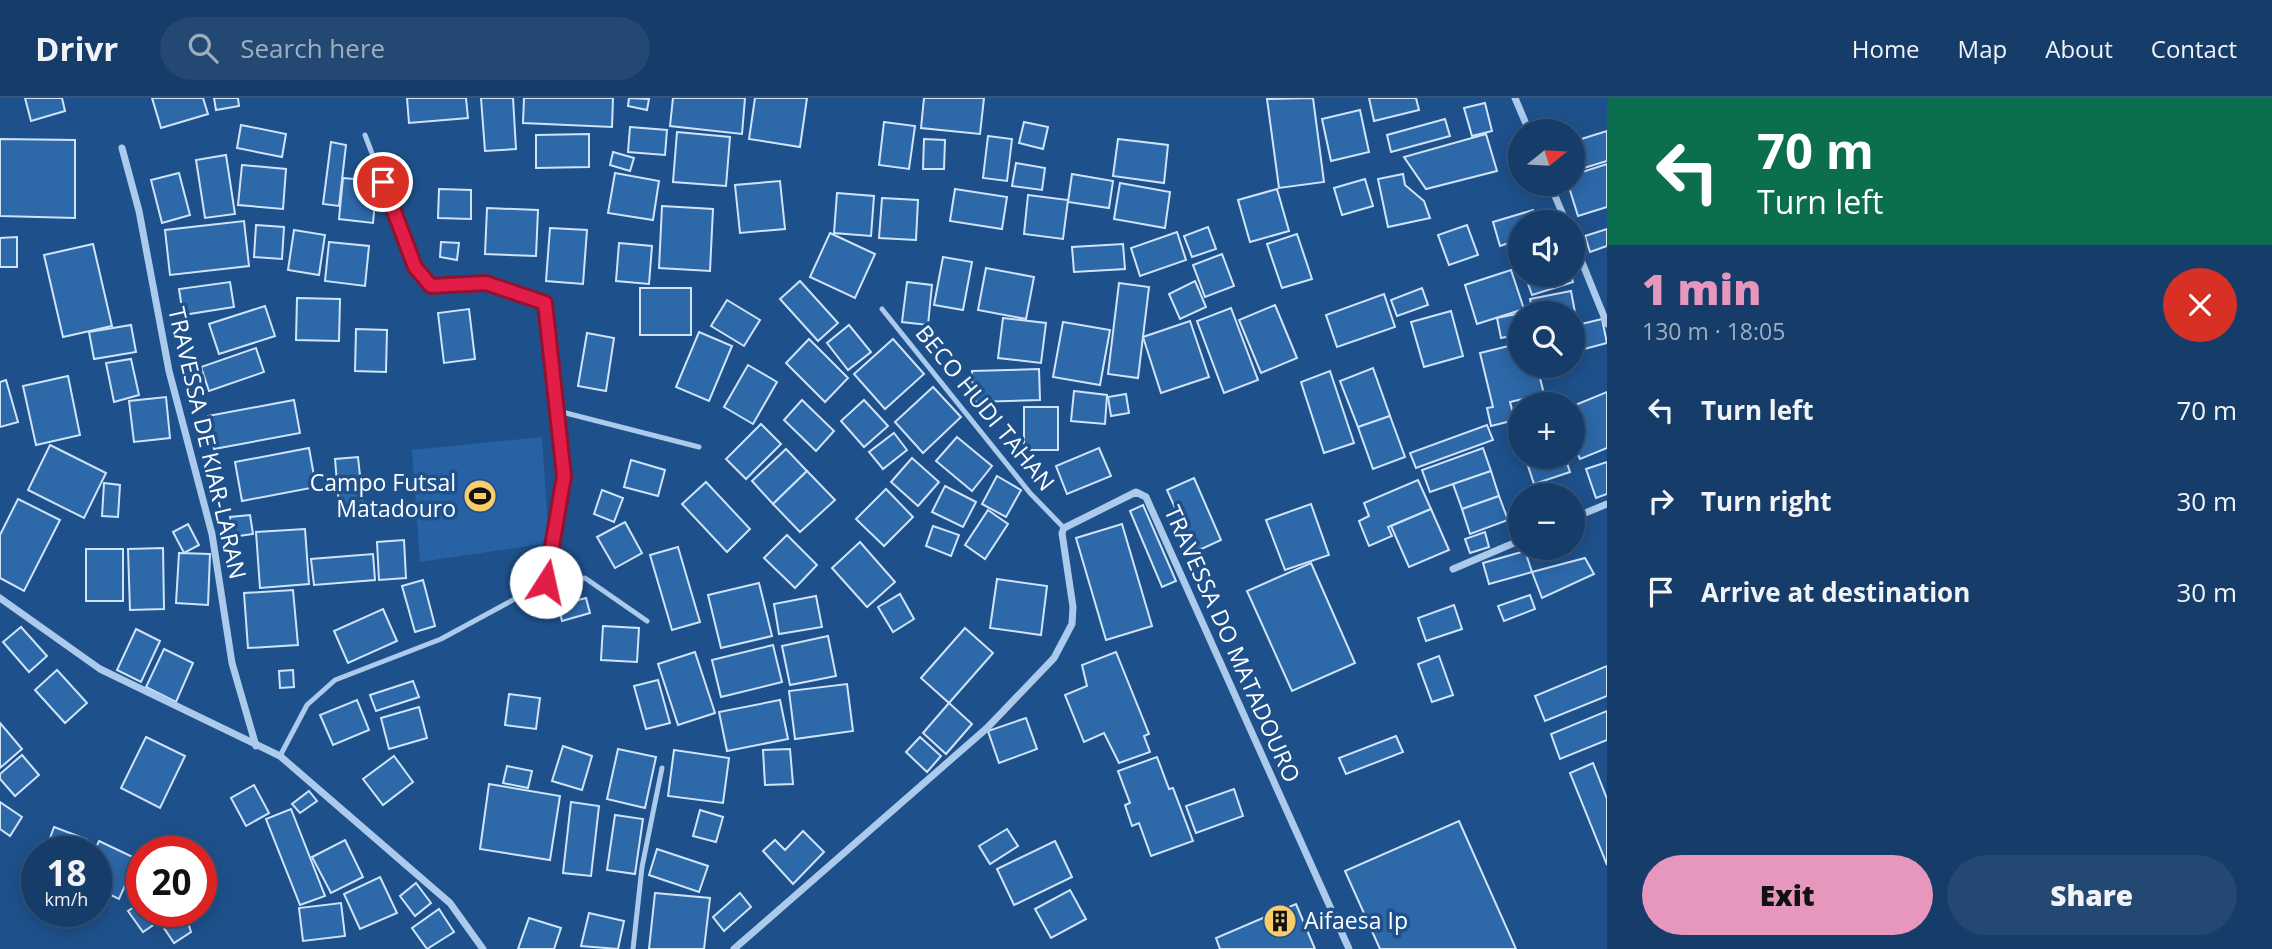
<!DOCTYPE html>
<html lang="en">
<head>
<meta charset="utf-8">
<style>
  body { margin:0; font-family:"Open Sans",sans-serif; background:#234871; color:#f1f3f6; height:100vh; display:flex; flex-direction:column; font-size:26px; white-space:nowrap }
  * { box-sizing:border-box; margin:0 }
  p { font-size:23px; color:#9eaec0 }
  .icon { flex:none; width:38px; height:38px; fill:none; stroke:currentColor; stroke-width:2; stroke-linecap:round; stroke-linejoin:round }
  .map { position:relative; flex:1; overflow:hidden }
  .details { display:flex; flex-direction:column; background:#163d69; width:665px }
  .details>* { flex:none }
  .guide { background:#0b6e4f; color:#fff; overflow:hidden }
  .needle { width:46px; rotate:72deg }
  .controls { position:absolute; left:1508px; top:21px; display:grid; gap:14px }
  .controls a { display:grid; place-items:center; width:77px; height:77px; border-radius:50%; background:#163d69; box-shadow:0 4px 18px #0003,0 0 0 2px #35567d; font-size:35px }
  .speed { position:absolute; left:21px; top:738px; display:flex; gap:14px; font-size:35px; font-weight:700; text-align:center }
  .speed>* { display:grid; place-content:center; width:91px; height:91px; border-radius:50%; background:#163d69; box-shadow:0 4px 18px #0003,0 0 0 2px #35567d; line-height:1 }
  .speed small { font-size:18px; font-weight:400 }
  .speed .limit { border:10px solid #d22; background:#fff; color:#111 }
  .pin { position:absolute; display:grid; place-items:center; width:60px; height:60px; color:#fff; margin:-30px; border:4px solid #fff; border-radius:50%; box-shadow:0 2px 7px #0007 }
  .me { position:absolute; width:77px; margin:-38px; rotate:10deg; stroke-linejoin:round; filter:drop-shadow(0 0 5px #0008) }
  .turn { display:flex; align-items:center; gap:24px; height:147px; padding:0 35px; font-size:32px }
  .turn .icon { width:91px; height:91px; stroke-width:2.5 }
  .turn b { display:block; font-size:49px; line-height:60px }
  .round { display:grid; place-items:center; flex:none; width:74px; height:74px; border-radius:37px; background:#234871 }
  .headline { display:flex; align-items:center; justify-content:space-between; height:119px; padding:0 35px }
  h1 { font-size:42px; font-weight:800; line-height:52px; color:#e797bd }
  .primary-button { display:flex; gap:14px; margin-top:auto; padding:14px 35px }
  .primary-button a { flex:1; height:80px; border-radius:42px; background:#e797bd; color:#111; font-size:28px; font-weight:800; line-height:80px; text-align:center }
  .primary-button a+a { background:#234871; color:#f1f3f6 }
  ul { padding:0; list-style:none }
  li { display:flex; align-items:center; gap:21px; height:91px; padding:0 35px }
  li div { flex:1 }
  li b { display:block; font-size:26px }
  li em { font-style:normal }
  header { display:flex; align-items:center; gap:42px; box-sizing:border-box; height:98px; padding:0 35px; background:#163d69; border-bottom:2px solid #35567d }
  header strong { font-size:33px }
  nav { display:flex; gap:38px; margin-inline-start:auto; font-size:24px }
  .search { width:490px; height:63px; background:#234871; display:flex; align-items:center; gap:18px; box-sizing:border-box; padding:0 24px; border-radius:38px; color:#9eaec0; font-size:26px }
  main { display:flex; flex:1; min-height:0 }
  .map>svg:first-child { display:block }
</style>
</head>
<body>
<header>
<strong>Drivr</strong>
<div class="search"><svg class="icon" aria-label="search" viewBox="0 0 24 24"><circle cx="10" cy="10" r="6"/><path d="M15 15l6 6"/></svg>Search here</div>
<nav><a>Home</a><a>Map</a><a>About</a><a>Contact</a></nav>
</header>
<main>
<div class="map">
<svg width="1607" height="851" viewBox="0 0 1607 851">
  <rect width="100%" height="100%" fill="#1e518c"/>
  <polygon fill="#2763a4" points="542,339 549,445 420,464 412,352"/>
  <g fill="#2d68a9" stroke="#d0e4f9" stroke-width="2">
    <polygon points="25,0 62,0 65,13 31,23"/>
    <polygon points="152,0 203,0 208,16 161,30"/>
    <polygon points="214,0 238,0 239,8 216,12"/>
    <polygon points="407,0 466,0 468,20 409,25"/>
    <polygon points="481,0 513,0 516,51 485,53"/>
    <polygon points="524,0 613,0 612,29 523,25"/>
    <polygon points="629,0 649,1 647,12 628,8"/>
    <polygon points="673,0 745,0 742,36 670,28"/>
    <polygon points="755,0 807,0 800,49 749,41"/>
    <polygon points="924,0 984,0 980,36 921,30"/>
    <polygon points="1313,0 1324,84 1279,90 1267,1"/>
    <polygon points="1369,0 1416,0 1419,12 1374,23"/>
    <polygon points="1485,5 1492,33 1472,38 1464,10"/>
    <polygon points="1360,12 1369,54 1331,63 1322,21"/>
    <polygon points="1445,21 1450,38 1391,54 1387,37"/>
    <polygon points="884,24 915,28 909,71 879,67"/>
    <polygon points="1024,24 1048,29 1043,51 1019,45"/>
    <polygon points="241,27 286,36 282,59 237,50"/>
    <polygon points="630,29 667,32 665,57 628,54"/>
    <polygon points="1607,33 1607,63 1584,70 1575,43"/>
    <polygon points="677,34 730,39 726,88 673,84"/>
    <polygon points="589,36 589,69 536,70 536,37"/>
    <polygon points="1486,36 1497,73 1426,91 1404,59"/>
    <polygon points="988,38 1012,41 1007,83 983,80"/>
    <polygon points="0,41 75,42 75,120 0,118"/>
    <polygon points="924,41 945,42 944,71 923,71"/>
    <polygon points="1118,41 1168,47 1164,85 1113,78"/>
    <polygon points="331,44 346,47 339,108 323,106"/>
    <polygon points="613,54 634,60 630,73 610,67"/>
    <polygon points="226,57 235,116 205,120 196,62"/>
    <polygon points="1016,65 1045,70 1042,92 1012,88"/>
    <polygon points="1607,66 1607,109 1578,118 1568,86 1573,86 1573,77"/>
    <polygon points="242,67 286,71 283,111 238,107"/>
    <polygon points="179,75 190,117 162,125 151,82"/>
    <polygon points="615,75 659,83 653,122 608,115"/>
    <polygon points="1072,76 1113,83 1109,110 1068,104"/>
    <polygon points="1403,76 1405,87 1424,103 1430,120 1388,129 1378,81"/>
    <polygon points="343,80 377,83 373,125 339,121"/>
    <polygon points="1365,81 1373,108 1342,117 1334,90"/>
    <polygon points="780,83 785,131 740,135 735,87"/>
    <polygon points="1120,85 1170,94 1165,130 1114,121"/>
    <polygon points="439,91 471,92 471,121 438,120"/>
    <polygon points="955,91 1007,99 1002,131 950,123"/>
    <polygon points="1277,91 1289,133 1250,144 1238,102"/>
    <polygon points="837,95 874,98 871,138 834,135"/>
    <polygon points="1028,97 1068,102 1063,141 1024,136"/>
    <polygon points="882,100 918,102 916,142 879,140"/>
    <polygon points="662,108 713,111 710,173 659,170"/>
    <polygon points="487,110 538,112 536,158 485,156"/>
    <polygon points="1533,112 1537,124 1521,124 1521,141 1500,148 1493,124"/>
    <polygon points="244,123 249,168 170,177 165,132"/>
    <polygon points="256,127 284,129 282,161 254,159"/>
    <polygon points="1467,127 1478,157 1449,167 1438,137"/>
    <polygon points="1208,129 1216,151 1192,159 1184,138"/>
    <polygon points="550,130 587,132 583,186 546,183"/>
    <polygon points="1607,131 1607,148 1590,154 1585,138"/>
    <polygon points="294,132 325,137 319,177 288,172"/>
    <polygon points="1177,134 1186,162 1140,178 1131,150"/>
    <polygon points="830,135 875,156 855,200 810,179"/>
    <polygon points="1297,136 1312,181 1282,190 1267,146"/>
    <polygon points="17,139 17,169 0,169 0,140"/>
    <polygon points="329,144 369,148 365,188 325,183"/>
    <polygon points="441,144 459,145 457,162 440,159"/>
    <polygon points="619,145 652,148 649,186 616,183"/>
    <polygon points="93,146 112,228 63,239 44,157"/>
    <polygon points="1123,146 1125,171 1074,174 1072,149"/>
    <polygon points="1222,156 1234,188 1205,199 1193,167"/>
    <polygon points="943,159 972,164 963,212 934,207"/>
    <polygon points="986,170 1034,179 1026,221 978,212"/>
    <polygon points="1511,172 1524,211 1477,226 1465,187"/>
    <polygon points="1525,177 1571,177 1573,184 1532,197"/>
    <polygon points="800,183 838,225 818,243 780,201"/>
    <polygon points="1195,183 1206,209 1180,221 1169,196"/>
    <polygon points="230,184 234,209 183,217 179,191"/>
    <polygon points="907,184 932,187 928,227 902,224"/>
    <polygon points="1119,185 1149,189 1138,280 1108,276"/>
    <rect x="640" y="190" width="51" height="47"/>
    <polygon points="1422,190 1428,207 1397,218 1391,202"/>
    <polygon points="1571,193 1577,225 1573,226 1573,215 1533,215 1530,201"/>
    <polygon points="1384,196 1395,229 1337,249 1326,217"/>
    <polygon points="297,200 340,201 339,243 296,242"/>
    <polygon points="727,202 760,222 744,248 711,228"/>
    <polygon points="1275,207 1297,260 1261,275 1239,222"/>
    <polygon points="265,208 275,238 219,256 209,226"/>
    <polygon points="1231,210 1258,282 1224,295 1197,223"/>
    <polygon points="469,211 475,261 444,265 438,215"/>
    <polygon points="1451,213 1463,258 1424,269 1411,224"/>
    <polygon points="1521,215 1521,236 1501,240 1497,220"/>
    <polygon points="1003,220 1046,225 1041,265 998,260"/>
    <polygon points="1602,221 1607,245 1573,254 1573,228"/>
    <polygon points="1190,223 1209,279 1161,295 1143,239"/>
    <polygon points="1063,224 1110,232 1100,287 1053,279"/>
    <polygon points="131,227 136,254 94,261 89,234"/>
    <polygon points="849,227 871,254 848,272 827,245"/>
    <polygon points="356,231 387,232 386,274 355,273"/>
    <polygon points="699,234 732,248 709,303 676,289"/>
    <polygon points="587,235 614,240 606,293 578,288"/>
    <polygon points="809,241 848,280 825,304 786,265"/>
    <polygon points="893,241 924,276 885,311 854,276"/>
    <polygon points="1521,245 1521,268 1537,268 1544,296 1510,304 1515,322 1491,328 1487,310 1493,309 1480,255"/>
    <polygon points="256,250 264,274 209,293 201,269"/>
    <polygon points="131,261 139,297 114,304 106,265"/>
    <polygon points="748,267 777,284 753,326 724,309"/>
    <polygon points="1373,270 1390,318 1358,329 1340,283"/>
    <polygon points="1039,271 1040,302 973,304 972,273"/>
    <polygon points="1330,273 1354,345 1324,355 1301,284"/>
    <polygon points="68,278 80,337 36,347 23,288"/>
    <polygon points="6,282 18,324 0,329 0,284"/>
    <polygon points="933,289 961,319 923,355 895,324"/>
    <polygon points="1074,293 1107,297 1105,326 1071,323"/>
    <polygon points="1607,294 1607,350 1580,361 1573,346 1573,308"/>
    <polygon points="1126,296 1129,315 1111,318 1108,299"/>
    <polygon points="166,299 170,340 134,344 129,303"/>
    <polygon points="294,302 300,335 214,351 208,318"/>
    <polygon points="802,302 834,333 816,353 784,322"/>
    <polygon points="864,302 888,328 864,349 841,323"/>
    <rect x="1024" y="309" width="34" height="43"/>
    <polygon points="1390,318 1405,359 1373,371 1358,329"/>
    <polygon points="761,326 781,346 746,381 726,361"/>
    <polygon points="1487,327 1493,342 1416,370 1410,355"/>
    <polygon points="894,335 907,352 883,371 869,354"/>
    <polygon points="957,339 992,368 972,393 936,363"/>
    <polygon points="50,347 106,375 84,420 28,392"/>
    <polygon points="309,350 316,389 242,403 235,364"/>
    <polygon points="1099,350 1111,378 1067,396 1056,368"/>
    <polygon points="1483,350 1491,373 1430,394 1422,372"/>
    <polygon points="786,351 807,373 773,406 752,383"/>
    <polygon points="358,359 363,406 339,408 335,361"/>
    <polygon points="1525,359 1565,359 1570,374 1534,386"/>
    <polygon points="912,360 939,384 918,408 891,384"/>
    <polygon points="631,362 665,372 658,398 624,389"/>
    <polygon points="1607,364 1607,396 1596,400 1586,371"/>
    <polygon points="807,373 835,402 800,434 773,406"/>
    <polygon points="1491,373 1499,398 1462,411 1453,386"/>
    <polygon points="997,378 1021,392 1006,419 982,406"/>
    <polygon points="1194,380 1221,442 1195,454 1167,392"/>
    <polygon points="1418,382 1431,411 1388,429 1392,438 1369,448 1359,423 1369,418 1364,405"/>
    <polygon points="706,384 750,431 727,454 682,406"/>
    <polygon points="104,385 120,387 118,419 102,418"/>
    <polygon points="945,388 976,404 963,429 932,414"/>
    <polygon points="1562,388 1565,397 1542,397 1541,395"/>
    <polygon points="886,391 913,419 884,448 856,421"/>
    <polygon points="602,392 623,400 614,424 594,416"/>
    <polygon points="1499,398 1508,422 1470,436 1462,411"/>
    <polygon points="18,401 60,422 24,493 0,480 0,437"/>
    <polygon points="1311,406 1329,457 1285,472 1266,422"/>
    <polygon points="1143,407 1176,483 1162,489 1130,413"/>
    <polygon points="1431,411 1449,452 1409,469 1391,428"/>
    <polygon points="988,412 1008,426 985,461 965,447"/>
    <polygon points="250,417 253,436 232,439 230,419"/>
    <polygon points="625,424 642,455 615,470 597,439"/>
    <polygon points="188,426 199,447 184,455 173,434"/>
    <polygon points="1122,426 1152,528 1106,542 1076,440"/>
    <polygon points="933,428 959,437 951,458 926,448"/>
    <polygon points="305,431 309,486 260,490 256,434"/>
    <polygon points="1485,434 1489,449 1470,455 1465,441"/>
    <polygon points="787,437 817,467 795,490 764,460"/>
    <polygon points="404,442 406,480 379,482 377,444"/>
    <polygon points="860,444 895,484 867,509 832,470"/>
    <polygon points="678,449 700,524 672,532 650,457"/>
    <polygon points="163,450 164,511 130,512 128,451"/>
    <rect x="86" y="451" width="37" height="52"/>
    <polygon points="1525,453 1532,474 1489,486 1483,465"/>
    <polygon points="179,455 210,456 208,507 176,505"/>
    <polygon points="373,456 375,482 314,487 311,461"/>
    <polygon points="1585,460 1594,476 1542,500 1532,474"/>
    <polygon points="1311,465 1355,565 1292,593 1247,493"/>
    <polygon points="997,481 1047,488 1041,537 990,530"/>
    <polygon points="423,482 435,528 415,534 402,488"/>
    <polygon points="759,485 772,538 721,550 708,497"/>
    <polygon points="293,492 298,547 248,550 244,495"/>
    <polygon points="900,496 914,521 893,534 878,509"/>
    <polygon points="1530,497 1535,511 1504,523 1498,508"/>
    <polygon points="816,498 822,529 779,536 774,506"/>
    <polygon points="586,500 590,515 562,523 558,507"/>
    <polygon points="1454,507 1462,531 1426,543 1418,520"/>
    <polygon points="383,511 397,543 348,565 334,533"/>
    <polygon points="603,528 639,530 637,564 601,562"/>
    <polygon points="21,529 47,558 29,574 3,544"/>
    <polygon points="965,530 993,555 949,605 921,580"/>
    <polygon points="136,531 160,543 141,584 117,572"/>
    <polygon points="828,538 836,578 790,587 782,548"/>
    <polygon points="773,547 782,584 721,599 712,562"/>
    <polygon points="164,551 193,565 176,604 146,589"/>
    <polygon points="695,554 715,615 678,627 658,566"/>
    <polygon points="1116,554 1149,636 1144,638 1150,654 1119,665 1104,635 1084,644 1065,597 1087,588 1082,567"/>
    <polygon points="1439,558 1453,597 1432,604 1418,566"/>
    <polygon points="1607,568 1607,598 1545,623 1535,598"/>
    <polygon points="57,572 87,605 65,625 35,592"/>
    <polygon points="293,572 294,589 280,590 279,573"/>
    <polygon points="658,582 670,625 646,631 634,588"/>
    <polygon points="413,583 419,599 376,613 370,597"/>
    <polygon points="847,586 853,633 795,641 789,593"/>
    <polygon points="509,596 540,600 536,631 505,627"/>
    <polygon points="357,602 369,632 333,647 320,617"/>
    <polygon points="780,602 788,641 727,653 719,614"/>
    <polygon points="949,605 972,626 946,656 923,635"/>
    <polygon points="419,609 427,640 389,651 381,620"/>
    <polygon points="1607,613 1607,642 1560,661 1551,636"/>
    <polygon points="1026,620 1037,651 999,665 988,633"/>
    <polygon points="0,625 22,651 0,670"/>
    <polygon points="1396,638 1403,654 1346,676 1339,660"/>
    <polygon points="146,639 185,658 160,710 121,690"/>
    <polygon points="920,639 941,658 927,674 906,654"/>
    <polygon points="563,648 592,658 582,692 552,683"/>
    <polygon points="618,651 656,659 645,710 607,701"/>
    <polygon points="790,651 793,686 765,687 763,652"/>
    <polygon points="674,652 729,660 723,705 668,698"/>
    <polygon points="22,657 39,677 15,698 0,681 0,676"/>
    <polygon points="394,658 413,684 383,707 363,681"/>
    <polygon points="1157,659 1169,691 1173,690 1193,743 1151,758 1139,725 1132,728 1125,707 1130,705 1118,673"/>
    <polygon points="1593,665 1607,701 1607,767 1570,675"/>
    <polygon points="507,668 532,673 528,690 503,685"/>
    <polygon points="489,686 560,698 550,762 480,751"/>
    <polygon points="254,687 269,715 246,728 231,700"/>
    <polygon points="1234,691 1243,718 1196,735 1186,708"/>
    <polygon points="309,693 317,703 300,715 292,706"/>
    <polygon points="0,704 22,719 10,738 0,731"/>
    <polygon points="571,704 599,708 591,778 563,775"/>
    <polygon points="291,711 325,798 300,807 266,721"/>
    <polygon points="700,712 723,719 716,744 693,738"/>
    <polygon points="615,717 643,721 635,776 607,772"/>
    <polygon points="1459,723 1516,851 1380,851 1345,773"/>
    <polygon points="54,729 86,741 81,754 45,754"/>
    <polygon points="1007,731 1018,748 990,766 979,748"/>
    <polygon points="803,733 824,754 793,786 763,753 775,742 785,752"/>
    <polygon points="345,742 363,779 331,795 312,759"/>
    <polygon points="99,743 137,761 119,801 96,790 96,754 94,754"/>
    <polygon points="1055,743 1072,779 1014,807 997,771"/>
    <polygon points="657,751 708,768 699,794 649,777"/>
    <polygon points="380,779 397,815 360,831 344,796"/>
    <polygon points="416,785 431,805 415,818 400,798"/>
    <polygon points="1070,792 1086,821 1051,840 1035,811"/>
    <polygon points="655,795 710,800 704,851 649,851"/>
    <polygon points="740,795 751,809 724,833 713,819"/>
    <polygon points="142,804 142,814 172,814 143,834 128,813"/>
    <polygon points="341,805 345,838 303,843 299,810"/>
    <polygon points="1296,806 1315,851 1220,851 1216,840"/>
    <polygon points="439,811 454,834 427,851 412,830"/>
    <polygon points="179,814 185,814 191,834 174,845 160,824"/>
    <polygon points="589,815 624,823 618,851 581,848"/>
    <polygon points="529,820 561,830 554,851 518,851"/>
  </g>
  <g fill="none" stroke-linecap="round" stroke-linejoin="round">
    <g stroke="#abcaec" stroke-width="5">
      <polyline points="365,37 415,168 431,188 486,185 545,205 564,378 546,484"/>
      <polyline points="882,211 1030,395 1064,430"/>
      <polyline points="558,313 699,349"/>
      <polyline points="280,658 307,607 335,582 441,541 546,484 585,480 647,523"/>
      <polyline points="633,851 642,769 662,670"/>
    </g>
    <g stroke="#abcaec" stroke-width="7">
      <polyline points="1515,0 1529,33"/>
      <polyline points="122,50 139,113 169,273 212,436 232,565 256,648"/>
      <polyline points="1550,86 1566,124"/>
      <polyline points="1573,142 1607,226"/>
      <polyline points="1573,420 1607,406"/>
      <polyline points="1453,471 1521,442"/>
      <polyline points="0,500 100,571 280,658 450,805 483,851"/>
      <polyline points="734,851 987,630 1054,560 1072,526 1073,509 1062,435 1064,430 1136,394 1146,399 1349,851"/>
    </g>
  </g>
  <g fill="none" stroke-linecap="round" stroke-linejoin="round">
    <defs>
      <polyline id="route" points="383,84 415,169 431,188 486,185 545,205 564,378 546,484"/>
    </defs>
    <use href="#route" stroke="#92132f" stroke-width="18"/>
    <use href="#route" stroke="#e11d48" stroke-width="12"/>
  </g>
  <defs>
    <symbol id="stadium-disc" viewBox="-11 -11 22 22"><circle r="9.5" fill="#fbcd6a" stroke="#1e518c"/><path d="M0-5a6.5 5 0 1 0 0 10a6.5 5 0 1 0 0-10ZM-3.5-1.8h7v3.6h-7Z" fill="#111"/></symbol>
    <symbol id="building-disc" viewBox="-11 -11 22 22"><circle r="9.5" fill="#fbcd6a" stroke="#1e518c"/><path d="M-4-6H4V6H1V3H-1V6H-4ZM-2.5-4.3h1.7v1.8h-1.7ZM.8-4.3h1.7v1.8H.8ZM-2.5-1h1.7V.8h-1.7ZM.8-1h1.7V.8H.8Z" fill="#111"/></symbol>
  </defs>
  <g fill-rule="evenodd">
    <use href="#stadium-disc" x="461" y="379" width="38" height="38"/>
    <use href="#building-disc" x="1261" y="804" width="38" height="38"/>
  </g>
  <g text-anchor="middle" stroke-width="7" stroke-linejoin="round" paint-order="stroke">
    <g font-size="23" fill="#fff" stroke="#1e518c">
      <text transform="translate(985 310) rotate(51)" y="8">BECO HUDI TAHAN</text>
      <text transform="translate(207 345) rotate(77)" y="8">TRAVESSA DE KIAR-LARAN</text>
      <text transform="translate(1232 546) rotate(66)" y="8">TRAVESSA DO MATADOURO</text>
    </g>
    <g font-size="23" fill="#fff" stroke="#1e518c" text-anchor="end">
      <text x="456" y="393">Campo Futsal<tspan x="456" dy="26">Matadouro</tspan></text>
      <text x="1304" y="831" text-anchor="start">Aifaesa Ip</text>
    </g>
  </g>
</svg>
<div class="controls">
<a><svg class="needle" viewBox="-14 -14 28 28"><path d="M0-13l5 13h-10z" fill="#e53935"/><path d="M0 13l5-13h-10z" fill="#9eaec0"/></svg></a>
<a><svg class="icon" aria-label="sound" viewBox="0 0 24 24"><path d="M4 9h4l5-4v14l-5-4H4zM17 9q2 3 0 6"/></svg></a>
<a><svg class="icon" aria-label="search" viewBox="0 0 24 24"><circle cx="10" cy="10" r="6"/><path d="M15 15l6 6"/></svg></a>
<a>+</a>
<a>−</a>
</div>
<div class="speed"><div>18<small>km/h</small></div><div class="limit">20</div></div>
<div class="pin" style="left:383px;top:84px;background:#d93025"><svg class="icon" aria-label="arrive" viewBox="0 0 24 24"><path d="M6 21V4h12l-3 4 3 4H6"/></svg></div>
<svg class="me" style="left:546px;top:484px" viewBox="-20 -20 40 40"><circle r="19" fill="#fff"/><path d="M0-13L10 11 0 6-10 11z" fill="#e11d48"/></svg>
</div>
<section class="details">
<div class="guide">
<div class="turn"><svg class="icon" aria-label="left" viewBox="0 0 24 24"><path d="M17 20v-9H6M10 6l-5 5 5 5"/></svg><div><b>70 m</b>Turn left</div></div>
</div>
<div class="headline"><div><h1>1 min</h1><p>130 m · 18:05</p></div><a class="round" style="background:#d93025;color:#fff"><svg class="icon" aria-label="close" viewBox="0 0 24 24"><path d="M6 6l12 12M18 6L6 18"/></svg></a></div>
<ul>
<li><svg class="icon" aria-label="left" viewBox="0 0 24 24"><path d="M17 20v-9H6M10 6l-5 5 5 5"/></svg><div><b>Turn left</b></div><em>70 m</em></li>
<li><svg class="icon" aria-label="right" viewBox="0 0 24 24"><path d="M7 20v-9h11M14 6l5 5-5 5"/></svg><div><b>Turn right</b></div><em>30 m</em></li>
<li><svg class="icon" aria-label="arrive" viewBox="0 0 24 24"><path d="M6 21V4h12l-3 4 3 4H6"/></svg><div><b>Arrive at destination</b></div><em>30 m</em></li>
</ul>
<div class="primary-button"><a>Exit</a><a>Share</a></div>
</section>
</main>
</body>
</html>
